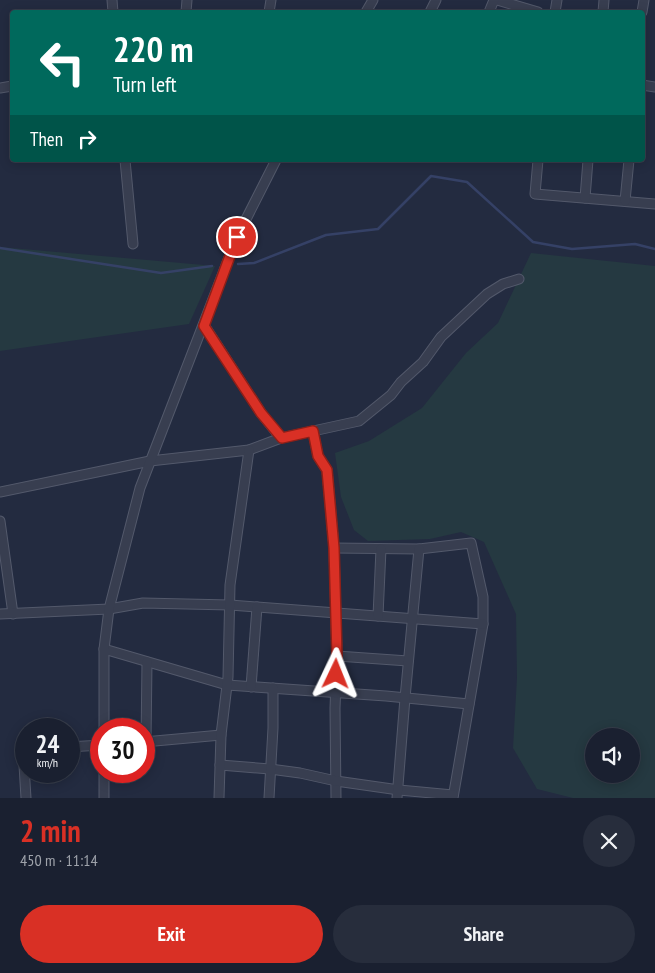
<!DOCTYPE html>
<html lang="en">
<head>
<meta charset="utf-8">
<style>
  body { margin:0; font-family:"PT Sans Narrow",sans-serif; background:#272d3c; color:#f1f3f6; height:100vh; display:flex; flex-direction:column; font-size:19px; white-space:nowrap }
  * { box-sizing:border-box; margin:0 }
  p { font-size:16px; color:#9fa3ab }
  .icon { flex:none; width:28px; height:28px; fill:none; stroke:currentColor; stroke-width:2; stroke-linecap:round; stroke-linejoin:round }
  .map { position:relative; height:798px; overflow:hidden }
  .drawer { display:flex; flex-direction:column; background:#1a2030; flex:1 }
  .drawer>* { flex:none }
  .guide { position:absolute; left:10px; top:10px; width:635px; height:152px; border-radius:5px; box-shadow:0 2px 12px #0003,0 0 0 1px #383e4c; background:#00695c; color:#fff; overflow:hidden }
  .fabs { position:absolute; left:585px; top:728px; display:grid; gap:10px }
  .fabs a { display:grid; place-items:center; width:55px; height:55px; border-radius:50%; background:#1a2030; box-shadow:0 2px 12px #0003,0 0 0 1px #383e4c; font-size:25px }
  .speed { position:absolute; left:15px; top:718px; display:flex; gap:10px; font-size:25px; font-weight:700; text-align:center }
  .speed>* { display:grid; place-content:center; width:65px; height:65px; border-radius:50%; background:#1a2030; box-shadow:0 2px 12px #0003,0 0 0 1px #383e4c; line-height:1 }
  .speed small { font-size:12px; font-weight:400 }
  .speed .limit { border:8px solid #d22; background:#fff; color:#111 }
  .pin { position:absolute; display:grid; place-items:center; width:42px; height:42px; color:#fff; margin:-21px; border:2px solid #fff; border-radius:50%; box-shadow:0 1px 5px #0007 }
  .me { position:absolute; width:55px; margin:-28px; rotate:2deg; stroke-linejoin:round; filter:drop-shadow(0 0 4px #0008) }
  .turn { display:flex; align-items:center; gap:18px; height:105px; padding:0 20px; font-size:22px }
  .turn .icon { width:65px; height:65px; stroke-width:2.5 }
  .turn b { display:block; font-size:35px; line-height:42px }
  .then { display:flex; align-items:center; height:48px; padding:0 20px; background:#0003; gap:10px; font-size:19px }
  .round { display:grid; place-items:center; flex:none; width:52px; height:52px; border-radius:26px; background:#272d3c }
  .headline { display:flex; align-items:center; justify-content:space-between; height:85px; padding:0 20px }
  h1 { font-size:30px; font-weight:700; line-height:38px; color:#d93025 }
  .action { display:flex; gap:10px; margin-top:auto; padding:10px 20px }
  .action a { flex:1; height:58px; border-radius:30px; background:#d93025; color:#fff; font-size:20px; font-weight:700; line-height:58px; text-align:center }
  .action a+a { background:#272d3c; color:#f1f3f6 }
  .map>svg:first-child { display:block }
</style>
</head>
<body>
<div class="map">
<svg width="655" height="798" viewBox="0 0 655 798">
  <rect width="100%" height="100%" fill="#232b40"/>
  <g fill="#253941" fill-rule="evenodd">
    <polygon points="0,247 215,266 189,324 0,351"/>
    <path d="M531,253l124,13v532h-82l-36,-9 -24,-41 4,-70 -1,-64 -32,-72 -23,-10 -31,7 -62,2 -14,-11 -13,-33 -6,-44 34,-12 53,-33 44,-55 32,-30zM594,736h37v38h-37z"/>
  </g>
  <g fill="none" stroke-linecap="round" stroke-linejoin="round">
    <g stroke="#354166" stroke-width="2.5">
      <polyline points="0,248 161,273 212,266"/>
      <polyline points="238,264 254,263 326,235 378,229 431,176 467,182 533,242 572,249 635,244 655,249"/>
    </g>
    <defs>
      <g id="street">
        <polyline points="112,0 113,12"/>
        <polyline points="497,0 538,12"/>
        <polyline points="186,12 187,0"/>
        <polyline points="269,12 271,0"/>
        <polyline points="366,12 373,0"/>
        <polyline points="430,12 436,0"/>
        <polyline points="489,12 494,0"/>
        <polyline points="555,12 557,0"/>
        <polyline points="603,12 604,0"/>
        <polyline points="642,12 644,0"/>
        <polyline points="642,85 655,87"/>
        <polyline points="0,88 12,86"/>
        <polyline points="125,160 133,244"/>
        <polyline points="538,160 535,194 655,204"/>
        <polyline points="585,198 588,160"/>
        <polyline points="625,201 629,160"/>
        <polyline points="204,325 261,413 281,438"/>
        <polyline points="313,431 318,456 327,470 334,548 337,656 335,708 336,798"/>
        <polyline points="0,492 150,461 249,450 281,438 359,421 391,395 401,382 423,362 441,337 487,294 503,284 519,279"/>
        <polyline points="0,521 13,614"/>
        <polyline points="334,548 419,549 471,543 483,597 483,624 453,798"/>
        <polyline points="0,614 109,609 143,603 230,605 483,624"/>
        <polyline points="378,616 381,549"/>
        <polyline points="104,649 227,685 386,696 469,704"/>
        <polyline points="337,656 408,661"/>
        <polyline points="251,687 257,607"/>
        <polyline points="104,729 104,649 109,609 140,488 237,237 276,160"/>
        <polyline points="144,742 221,735"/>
        <polyline points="146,742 147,662"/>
        <polyline points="69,747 101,745"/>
        <polyline points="26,749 23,749 26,798"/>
        <polyline points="220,765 270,769 300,773 336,781 399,790 453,795"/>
        <polyline points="104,771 104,798"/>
        <polyline points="219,798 221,735 228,677 230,585 249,450"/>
        <polyline points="269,798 273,728 273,688"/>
        <polyline points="397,798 405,698 419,549"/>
      </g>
    </defs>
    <use href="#street" stroke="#53596b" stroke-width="11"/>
    <use href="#street" stroke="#383e50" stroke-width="9"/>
  </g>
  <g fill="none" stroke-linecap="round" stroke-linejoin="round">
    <defs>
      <polyline id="route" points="237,237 204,326 261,413 282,438 313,431 318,456 327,470 334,548 337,656 336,674"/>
    </defs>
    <use href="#route" stroke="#8d1f18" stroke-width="12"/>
    <use href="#route" stroke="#d93025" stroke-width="9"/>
  </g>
</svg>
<div class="fabs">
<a><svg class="icon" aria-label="sound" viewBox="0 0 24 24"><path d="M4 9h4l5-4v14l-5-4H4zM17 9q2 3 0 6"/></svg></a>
</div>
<div class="speed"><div>24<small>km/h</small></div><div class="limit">30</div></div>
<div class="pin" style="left:237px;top:237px;background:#d93025"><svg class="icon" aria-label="arrive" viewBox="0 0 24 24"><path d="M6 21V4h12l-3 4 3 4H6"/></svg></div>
<svg class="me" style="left:336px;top:674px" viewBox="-20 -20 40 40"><path d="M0-17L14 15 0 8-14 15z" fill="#d93025" stroke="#fff" stroke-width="4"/></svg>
<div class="guide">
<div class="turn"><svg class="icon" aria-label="left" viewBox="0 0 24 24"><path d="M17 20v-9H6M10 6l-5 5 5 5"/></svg><div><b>220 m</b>Turn left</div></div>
<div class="then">Then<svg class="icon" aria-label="right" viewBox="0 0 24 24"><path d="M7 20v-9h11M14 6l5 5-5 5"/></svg></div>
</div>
</div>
<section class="drawer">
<div class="headline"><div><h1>2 min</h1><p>450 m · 11:14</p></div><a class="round"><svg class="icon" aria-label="close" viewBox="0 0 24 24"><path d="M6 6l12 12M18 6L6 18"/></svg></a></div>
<div class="action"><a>Exit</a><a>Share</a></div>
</section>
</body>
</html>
